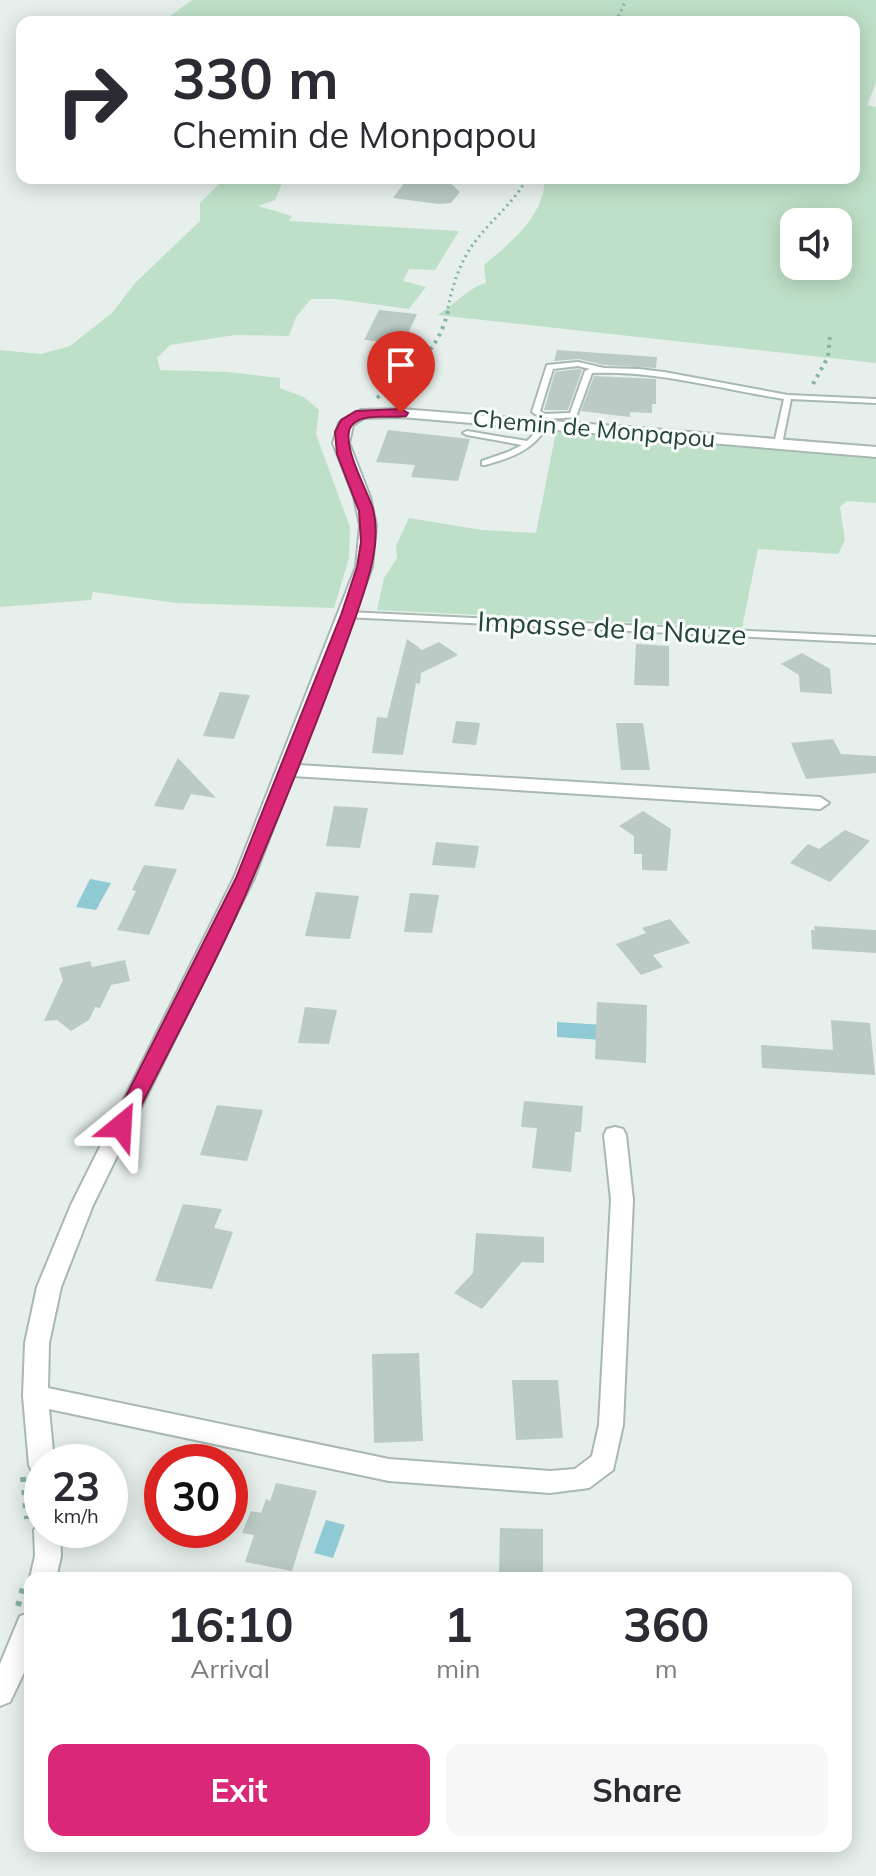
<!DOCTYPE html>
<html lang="en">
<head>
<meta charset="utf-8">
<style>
  body { margin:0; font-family:Mulish,sans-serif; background:#f7f7f7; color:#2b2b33; height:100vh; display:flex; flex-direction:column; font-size:30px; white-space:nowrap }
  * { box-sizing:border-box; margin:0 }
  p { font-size:26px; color:#7c7c81 }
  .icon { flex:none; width:44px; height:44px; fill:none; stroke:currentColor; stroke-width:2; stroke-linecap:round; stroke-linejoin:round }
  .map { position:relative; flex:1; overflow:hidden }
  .panel { position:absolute; left:24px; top:1572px; width:828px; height:280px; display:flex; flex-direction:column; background:#fff; border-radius:16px; box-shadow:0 4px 20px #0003 }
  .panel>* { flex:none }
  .top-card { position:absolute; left:16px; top:16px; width:844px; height:168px; border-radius:16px; box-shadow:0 4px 20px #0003; background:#fff; color:#2b2b33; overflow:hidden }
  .buttons { position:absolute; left:780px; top:208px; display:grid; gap:16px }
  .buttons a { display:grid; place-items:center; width:72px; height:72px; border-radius:16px; background:#fff; box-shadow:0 4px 20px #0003; font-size:40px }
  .speed { position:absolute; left:24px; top:1444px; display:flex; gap:16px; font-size:40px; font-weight:700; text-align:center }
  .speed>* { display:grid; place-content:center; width:104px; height:104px; border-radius:50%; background:#fff; box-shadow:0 4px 20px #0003; line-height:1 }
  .speed small { font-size:20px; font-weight:400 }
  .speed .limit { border:12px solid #d22; background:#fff; color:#111 }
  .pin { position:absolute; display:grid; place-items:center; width:68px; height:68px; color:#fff; margin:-82px -34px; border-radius:50% 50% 50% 0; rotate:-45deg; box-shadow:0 0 8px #0007 }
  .pin .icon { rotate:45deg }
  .me { position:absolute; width:88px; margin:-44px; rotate:27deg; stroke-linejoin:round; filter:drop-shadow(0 0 6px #0008) }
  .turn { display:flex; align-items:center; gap:28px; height:168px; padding:0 24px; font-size:36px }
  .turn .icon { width:104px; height:104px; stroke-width:2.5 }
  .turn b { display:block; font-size:56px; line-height:68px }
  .eta { display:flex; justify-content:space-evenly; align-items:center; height:136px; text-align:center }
  .eta b { font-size:48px; font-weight:700; line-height:56px }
  .cta { display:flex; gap:16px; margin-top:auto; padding:16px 24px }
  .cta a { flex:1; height:92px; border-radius:16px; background:#db2777; color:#fff; font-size:32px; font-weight:700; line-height:92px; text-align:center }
  .cta a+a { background:#f7f7f7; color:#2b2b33 }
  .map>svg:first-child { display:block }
</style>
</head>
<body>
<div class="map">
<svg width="876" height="1876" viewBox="0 0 876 1876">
  <rect width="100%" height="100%" fill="#e6efeb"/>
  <g fill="#bfe0c8" fill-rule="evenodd">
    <path d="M192,0h684v83l-9,22 9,2v256l-439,-48c18,-10 30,-27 49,-32l-2,-18c27,-23 60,-48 61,-87h309v-156h-692zM838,222v44h-44v-44z"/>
    <polygon points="225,178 302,178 293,183 282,183 275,200 258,206 292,216 289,221 459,231 435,270 409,269 403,281 426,287 409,309 336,299 311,299 296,317 289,336 235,335 170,345 157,358 160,370 228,372 280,378 280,388 304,397 319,410 316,434 350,527 349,558 334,608 177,603 93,592 91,600 0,607 0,350 41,354 70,346 112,313 135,283 200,221 200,203"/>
    <polygon points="556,432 876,456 876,503 847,501 840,507 845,540 838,554 758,549 742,628 377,610 384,578 397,558 396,546 409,518 482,530 536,533"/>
  </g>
  <g fill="#8ec9d4">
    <polygon points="90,879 111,883 96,910 76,907"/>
    <polygon points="557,1022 603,1025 602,1040 557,1037"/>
    <polygon points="326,1520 345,1525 333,1558 314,1553"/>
  </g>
  <g fill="#bbcac4">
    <polygon points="408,178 445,178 460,192 451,203 439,204 393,198"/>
    <polygon points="379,310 417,314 403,344 364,340"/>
    <polygon points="557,350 657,357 656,368 604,365 579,359 554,361"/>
    <polygon points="578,369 582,370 568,410 544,410 555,372"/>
    <polygon points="594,376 656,379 656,404 652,404 652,413 630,412 630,417 581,411"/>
    <polygon points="388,430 470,439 458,481 411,477 415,465 376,462"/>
    <polygon points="407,639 422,650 439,642 458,655 421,673 420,684 416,683 403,755 372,753 377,717 387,718"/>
    <polygon points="636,644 669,646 669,686 634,685"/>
    <polygon points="802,653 830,669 832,694 800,692 799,675 781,664"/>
    <polygon points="220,692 250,695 234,739 203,736"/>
    <polygon points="456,721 480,723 476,745 452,743"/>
    <polygon points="616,723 643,723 650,770 621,770"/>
    <polygon points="833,739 841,754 876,756 876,773 806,779 791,743"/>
    <polygon points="178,758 216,798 191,794 183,810 154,806"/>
    <polygon points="334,806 368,808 360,848 326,846"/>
    <polygon points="643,811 671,829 667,871 642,870 642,854 634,854 634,836 619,826"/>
    <polygon points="845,830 870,841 830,882 790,863 808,844 819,849"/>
    <polygon points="436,842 479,846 475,868 432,865"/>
    <polygon points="144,865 177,869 149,935 117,930 136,891 132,890"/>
    <polygon points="316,892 359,896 350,939 305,936"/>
    <polygon points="410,893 439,895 432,933 404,932"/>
    <polygon points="670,919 690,943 653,955 663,967 641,975 616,944 646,933 642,928"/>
    <polygon points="814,926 876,930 876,953 812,949 811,930 815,930"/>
    <polygon points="125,960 130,981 111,985 100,1008 95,1007 89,1020 71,1031 57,1020 44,1021 63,980 59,968 90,961 92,967"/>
    <polygon points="597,1002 647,1005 646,1063 595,1059"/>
    <polygon points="305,1007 337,1010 329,1044 298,1043"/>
    <polygon points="831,1020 870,1023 875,1075 762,1068 761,1045 833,1050"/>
    <polygon points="524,1101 583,1106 581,1132 575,1132 571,1172 532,1168 537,1128 521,1127"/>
    <polygon points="217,1105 263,1110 247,1161 200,1155"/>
    <polygon points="183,1204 222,1209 214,1228 233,1232 212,1289 155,1281"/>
    <polygon points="476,1233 544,1237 544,1263 522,1262 482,1309 454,1293 473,1273"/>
    <polygon points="419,1353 423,1441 374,1443 372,1354"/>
    <polygon points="512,1380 558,1380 563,1438 516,1440"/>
    <polygon points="276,1483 317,1491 292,1571 245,1562 254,1535 242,1533 251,1511 261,1513 266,1499 270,1501"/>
    <polygon points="500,1528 543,1529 543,1578 499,1577"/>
  </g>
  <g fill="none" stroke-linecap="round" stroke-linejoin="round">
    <defs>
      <g id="service">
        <path d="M578,362l26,6 35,1 25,3 124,23 88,4v4l-85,-4 -9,45 -4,2 -4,-2 10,-45c-64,-10 -127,-29 -192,-26l-16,44c-15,1 -32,4 -44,-5l15,-47zM578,366l12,3 -5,2 -15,42 -26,1 -4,-3 13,-42z"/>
        <path d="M541,423h6l1,2c-14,25 -37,33 -63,40h-3v-4l26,-9 14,-7 -55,-10 -4,-2 4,-2 60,10 9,-9z"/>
        <polygon points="348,612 876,637 876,643 345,617 345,613"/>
      </g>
      <g id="minor">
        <polygon points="401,409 876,447 876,457 401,417 364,418 353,425 349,443 370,497 376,525 372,567 298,765 820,797 829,803 820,809 293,776 254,878 93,1205 61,1287 49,1343 48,1388 389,1459 550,1471 575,1469 592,1456 599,1425 611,1200 604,1135 607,1129 615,1127 623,1129 626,1135 633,1200 623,1425 613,1470 589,1488 550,1493 389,1481 49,1409 54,1462 42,1462 42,1476 33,1473 29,1465 23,1396 25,1343 37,1287 71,1205 234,878 356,567 360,525 354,497 333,443 339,423 361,410"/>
        <polygon points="42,1520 42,1530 60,1530 61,1556 56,1578 30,1578 35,1556 34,1530"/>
        <polygon points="30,1613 30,1660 10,1702 0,1706 0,1664 20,1616"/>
      </g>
    </defs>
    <use href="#service" stroke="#a8b8b2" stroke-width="4"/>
    <use href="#minor" stroke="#a8b8b2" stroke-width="4"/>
    <g stroke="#86b3a5" stroke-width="3" stroke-dasharray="2 4" stroke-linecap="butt">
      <polyline points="616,22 626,0"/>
      <path d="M448,308c4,-22 13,-48 26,-65 17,-23 40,-40 53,-65"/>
    </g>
    <g stroke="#86b3a5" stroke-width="4" stroke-dasharray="3 5" stroke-linecap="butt">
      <polyline points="813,384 828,357 830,334"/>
      <path d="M377,398c35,-30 63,-45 72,-92"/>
    </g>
    <g stroke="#86b3a5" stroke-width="6" stroke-dasharray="5 8" stroke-linecap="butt">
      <polyline points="23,1477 27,1519"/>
      <polyline points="18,1606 24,1584"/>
    </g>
    <use href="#service" fill="#fff" fill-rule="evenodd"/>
    <use href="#minor" fill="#fff" fill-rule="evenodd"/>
  </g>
  <path fill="#db2777" stroke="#8e194d" stroke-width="2" d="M401,409l7,4 -2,3c-17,3 -39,-4 -53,8 -16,15 15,67 20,85 9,35 -6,74 -17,107 -31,87 -66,174 -102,259 -36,86 -82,168 -123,251l-3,5h-14l-3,-5 125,-248 105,-263 16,-48 4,-25 -2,-31 -22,-57 -2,-22 6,-12 15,-9z"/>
  <g text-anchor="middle" stroke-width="6" stroke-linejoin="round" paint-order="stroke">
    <g font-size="24" fill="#24423a" stroke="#f7fbf9">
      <text transform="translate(594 429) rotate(5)" y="8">Chemin de Monpapou</text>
    </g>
    <g font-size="28" fill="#24423a" stroke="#f7fbf9">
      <text transform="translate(612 628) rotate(3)" y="10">Impasse de la Nauze</text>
    </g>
  </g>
</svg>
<div class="buttons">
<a><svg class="icon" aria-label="sound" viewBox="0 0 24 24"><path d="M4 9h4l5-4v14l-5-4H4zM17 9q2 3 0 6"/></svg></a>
</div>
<div class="speed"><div>23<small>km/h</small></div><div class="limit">30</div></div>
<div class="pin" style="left:401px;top:413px;background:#d93025"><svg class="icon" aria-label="arrive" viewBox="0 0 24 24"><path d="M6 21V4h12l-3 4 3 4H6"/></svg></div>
<svg class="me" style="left:121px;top:1126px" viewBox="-20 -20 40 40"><path d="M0-17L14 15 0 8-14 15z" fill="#db2777" stroke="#fff" stroke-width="4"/></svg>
<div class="top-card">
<div class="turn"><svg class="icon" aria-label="right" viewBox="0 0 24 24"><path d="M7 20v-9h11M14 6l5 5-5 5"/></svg><div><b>330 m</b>Chemin de Monpapou</div></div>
</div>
<section class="panel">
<div class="eta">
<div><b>16:10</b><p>Arrival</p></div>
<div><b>1</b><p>min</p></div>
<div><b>360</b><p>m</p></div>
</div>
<div class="cta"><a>Exit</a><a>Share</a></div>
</section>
</div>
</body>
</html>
